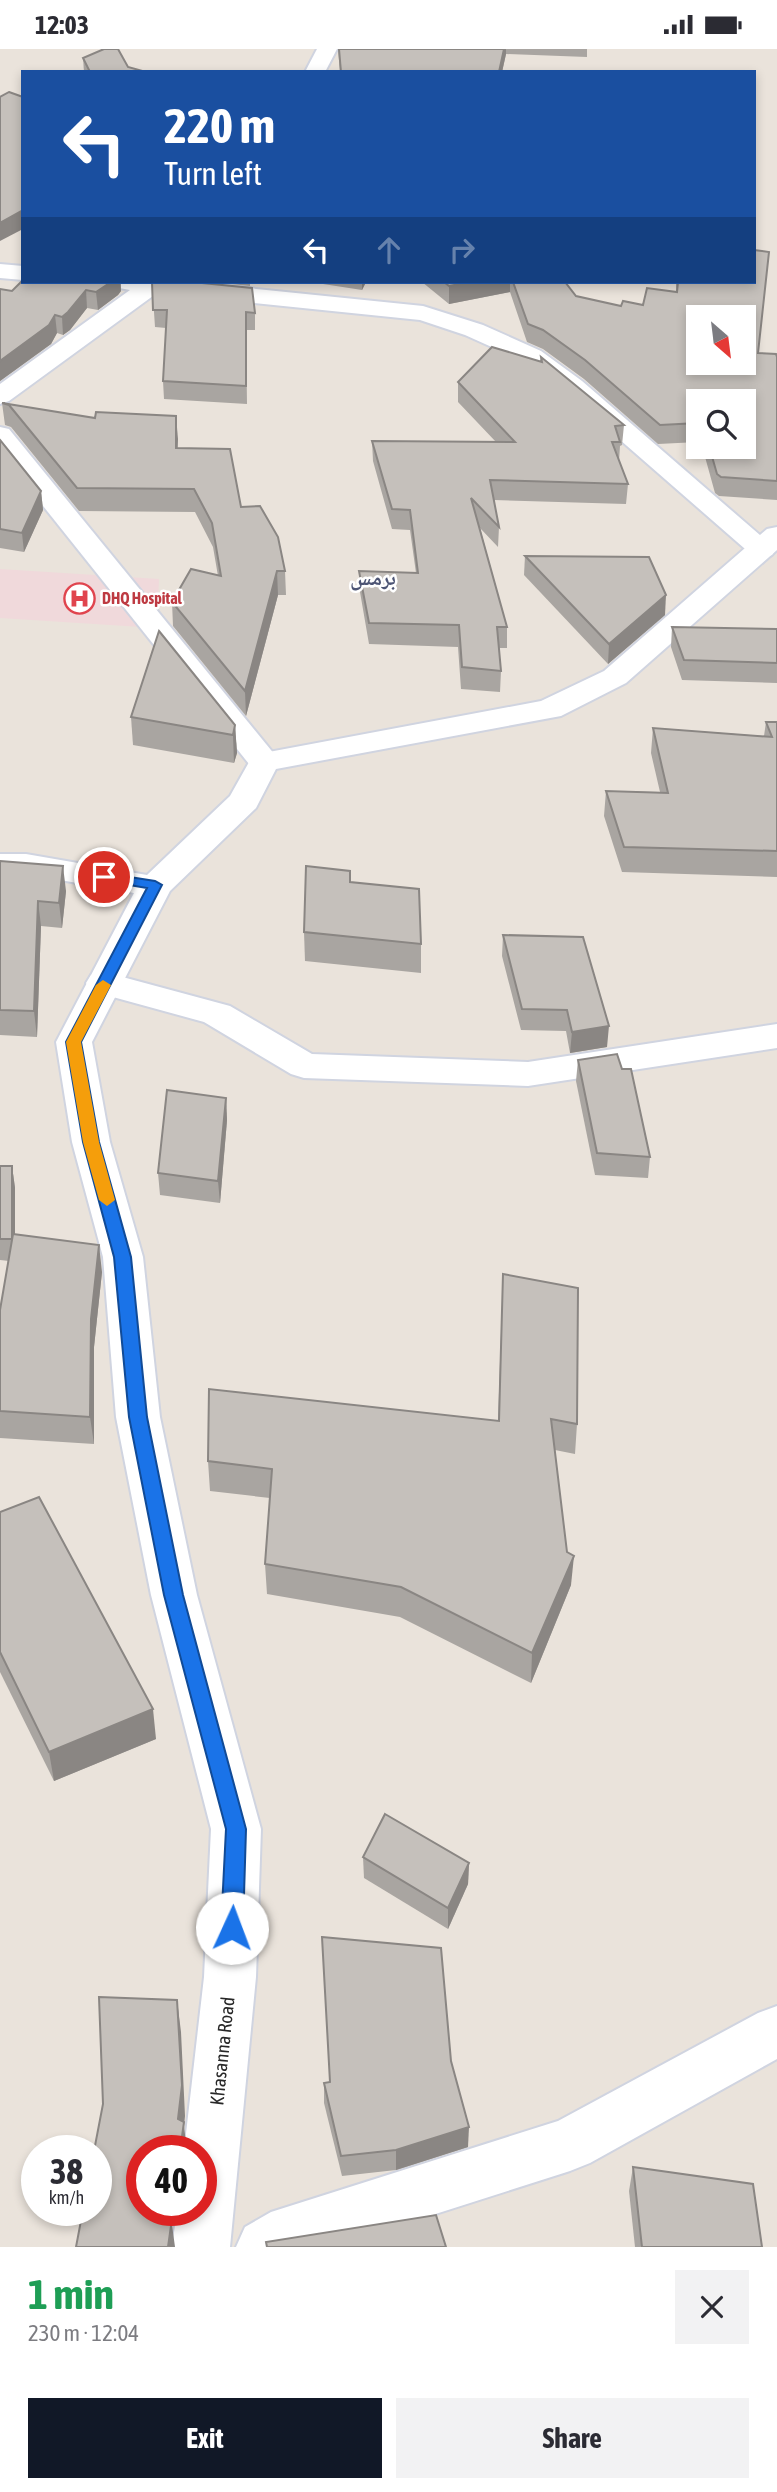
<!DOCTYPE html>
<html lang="en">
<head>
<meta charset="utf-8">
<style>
  body { margin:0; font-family:"Asap Condensed","Noto Naskh Arabic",sans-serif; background:#f2f2f3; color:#2b2b33; height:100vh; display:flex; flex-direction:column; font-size:26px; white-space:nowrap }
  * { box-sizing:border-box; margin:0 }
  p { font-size:23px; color:#7c7c81 }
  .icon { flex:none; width:38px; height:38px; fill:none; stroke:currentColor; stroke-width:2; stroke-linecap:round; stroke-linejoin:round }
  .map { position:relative; height:2198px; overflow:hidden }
  .sheet { display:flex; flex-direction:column; background:#fff; flex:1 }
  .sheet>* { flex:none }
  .guide { position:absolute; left:21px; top:21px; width:735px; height:214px; border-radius:0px; box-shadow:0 4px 10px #0003; background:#1a4fa0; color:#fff; overflow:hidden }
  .needle { width:46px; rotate:152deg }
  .controls { position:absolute; left:686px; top:256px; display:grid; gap:14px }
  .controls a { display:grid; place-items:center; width:70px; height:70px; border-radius:0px; background:#fff; box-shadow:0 4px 10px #0003; font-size:35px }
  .speed { position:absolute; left:21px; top:2086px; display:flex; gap:14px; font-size:35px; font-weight:700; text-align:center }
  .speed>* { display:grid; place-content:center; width:91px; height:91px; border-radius:50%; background:#fff; box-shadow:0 4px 10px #0003; line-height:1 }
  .speed small { font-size:18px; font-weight:400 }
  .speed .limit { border:10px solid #d22; background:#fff; color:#111 }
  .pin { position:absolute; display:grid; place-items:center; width:60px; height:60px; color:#fff; margin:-30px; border:4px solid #fff; border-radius:50%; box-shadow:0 2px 7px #0007 }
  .me { position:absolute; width:77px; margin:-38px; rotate:2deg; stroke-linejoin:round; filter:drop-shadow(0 0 5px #0008) }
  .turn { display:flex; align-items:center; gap:24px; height:147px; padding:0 28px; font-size:32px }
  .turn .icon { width:91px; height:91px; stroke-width:2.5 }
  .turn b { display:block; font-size:49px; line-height:60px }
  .lanes { display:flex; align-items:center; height:66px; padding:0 28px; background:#0003; justify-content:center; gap:35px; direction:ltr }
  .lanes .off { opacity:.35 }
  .round { display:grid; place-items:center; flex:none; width:74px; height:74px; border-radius:0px; background:#f2f2f3 }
  .summary { display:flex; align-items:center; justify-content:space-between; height:119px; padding:0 28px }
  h1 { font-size:42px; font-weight:700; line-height:52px; color:#1e9e55 }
  .primary-button { display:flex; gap:14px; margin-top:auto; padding:14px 28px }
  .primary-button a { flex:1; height:80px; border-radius:0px; background:#111827; color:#fff; font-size:28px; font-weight:700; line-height:80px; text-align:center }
  .primary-button a+a { background:#f2f2f3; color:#2b2b33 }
  .status { display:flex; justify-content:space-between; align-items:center; height:49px; padding:0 35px; background:#fff; direction:ltr }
  .status svg { height:19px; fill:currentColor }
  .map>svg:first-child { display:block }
</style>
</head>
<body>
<div class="status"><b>12:03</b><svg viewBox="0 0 49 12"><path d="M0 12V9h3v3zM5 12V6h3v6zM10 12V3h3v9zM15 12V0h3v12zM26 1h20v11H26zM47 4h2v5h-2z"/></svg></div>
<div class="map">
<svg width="777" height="2198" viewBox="0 0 777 2198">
  <rect width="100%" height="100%" fill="#eae3db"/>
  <polygon fill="#f0d9db" points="0,520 159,530 157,579 0,569"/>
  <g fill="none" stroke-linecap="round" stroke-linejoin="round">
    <defs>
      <g id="street">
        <polygon points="317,0 337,0 325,23 305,23"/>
        <polygon points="0,215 23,217 23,231 0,229"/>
        <polygon points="110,233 189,233 423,257 483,276 541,302 582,332 776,500 772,506 762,509 752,506 564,342 523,312 465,286 420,271 157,244 9,352 0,355 0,335 130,241 114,238"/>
        <polygon points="0,378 9,380 275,706 280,713 275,720 264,723 253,720 0,403"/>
        <polygon points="104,923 230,957 312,1005 528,1013 777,975 777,999 528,1037 304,1029 291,1025 204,973 91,942 86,934 91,926"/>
        <polygon points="777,1957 777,2010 590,2114 570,2122 332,2198 236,2198 245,2178 271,2163 558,2072 758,1964"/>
      </g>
      <polygon id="secondary" points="777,478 777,501 626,634 561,667 276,720 256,759 170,842 92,993 110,1093 143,1208 160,1368 197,1546 261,1780 256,1928 230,2198 172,2198 177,2161 201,2161 201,2102 184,2102 204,1928 211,1780 151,1546 116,1368 103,1208 72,1093 56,993 134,844 26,825 0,825 0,805 26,805 147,826 230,747 253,706 541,652 604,622 767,480"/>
    </defs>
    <use href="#street" stroke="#d0d4e0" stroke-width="4"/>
    <use href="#secondary" stroke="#d0d4e0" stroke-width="4"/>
    <use href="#street" fill="#fff" fill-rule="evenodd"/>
    <use href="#secondary" fill="#fff" fill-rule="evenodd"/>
  </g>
  <g fill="#a9a5a1">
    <polygon points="338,0 587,0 587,8 506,5 502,23 340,23"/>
    <polygon points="83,9 128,18 146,23 84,23"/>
    <polygon points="23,233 121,233 121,242 118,246 98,261 87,259 70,281 63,286 57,284 51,295 0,332 0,240 12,242"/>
    <polygon points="152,233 255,264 255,281 246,281 247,355 164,350 163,332 166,279 155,278"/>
    <polygon points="212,233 250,233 250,237"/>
    <polygon points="323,233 366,233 362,241 323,235"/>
    <polygon points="422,233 565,233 576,247 621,257 643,256 676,243 676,233 754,233 758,304 777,308 777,451 719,447 715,444 702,397 744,397 698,352 698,393 658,395 584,330 543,300 527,293 510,243 449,255"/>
    <polygon points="541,308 624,376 622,396 620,397 619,412 628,435 626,455 494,451 499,478 498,498 480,479 507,578 507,599 499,599 501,622 500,643 461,640 458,598 369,595 360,543 359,522 416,524 410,481 392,480 373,412 372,392 496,393 458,353 458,333 540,312"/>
    <polygon points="2,354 95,369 176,367 177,399 241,458 285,522 286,546 278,546 246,667 173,577 172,553 218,527 213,498 195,463 79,462 11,378 5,376"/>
    <polygon points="0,391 41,442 43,461 24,503 0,499"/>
    <polygon points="525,507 665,566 608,615 524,526"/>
    <polygon points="672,578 777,580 777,634 682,631 671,598"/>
    <polygon points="131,668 235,676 237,704 234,714 133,696"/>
    <polygon points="766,673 777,673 777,828 622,823 604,767 606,742 660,743 651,704 653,679 764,687"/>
    <polygon points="0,812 66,842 62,879 41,877 37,988 0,986"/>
    <polygon points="350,833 421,895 421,924 305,912 304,883"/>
    <polygon points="503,886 607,998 570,1004 566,982 521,981 502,907"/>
    <polygon points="578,1011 650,1108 648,1129 595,1126 576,1032"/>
    <polygon points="226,1049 227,1071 220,1154 160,1146 158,1124"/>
    <polygon points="0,1117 12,1117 15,1139 15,1185 102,1223 94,1298 94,1395 0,1389 0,1261 9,1212 0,1211"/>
    <polygon points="503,1225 577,1375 575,1405 555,1401 571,1536 531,1634 400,1568 267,1545 265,1515 270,1449 210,1442 208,1412 498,1372"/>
    <polygon points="0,1463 156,1690 54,1732 0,1623"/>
    <polygon points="363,1808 469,1814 468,1835 448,1880 364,1829"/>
    <polygon points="451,2012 468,2098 396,2121 342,2127 324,2054 324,2034"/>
    <polygon points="633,2118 762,2198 635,2198 629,2142"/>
  </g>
  <g fill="#8a8683">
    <polygon points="504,0 506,0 506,5 502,23 499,23"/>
    <polygon points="23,161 23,180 0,192 0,174"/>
    <polygon points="111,233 120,233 121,242 118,246 98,261 96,243"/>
    <polygon points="362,233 366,233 362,241"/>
    <polygon points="470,233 510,233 510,243 449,255 449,237"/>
    <polygon points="86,241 87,259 70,281 63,286 62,268"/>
    <polygon points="55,266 57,284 51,295 0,332 0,312"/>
    <polygon points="176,367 178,390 177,422 176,399"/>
    <polygon points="41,442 43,461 24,503 22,484"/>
    <polygon points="277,522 278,546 246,667 245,642"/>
    <polygon points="666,546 665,566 608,615 609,595"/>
    <polygon points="235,676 237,704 234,714 233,686"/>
    <polygon points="63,817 66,842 62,879 59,854"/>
    <polygon points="38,852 41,877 37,988 34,962"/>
    <polygon points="609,977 607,998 570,1004 572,983"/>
    <polygon points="226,1049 227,1071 220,1154 218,1132"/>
    <polygon points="12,1117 15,1139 15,1212 12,1190"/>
    <polygon points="99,1196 102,1223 94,1298 94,1395 90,1368 91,1270"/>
    <polygon points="574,1507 571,1536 531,1634 532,1604"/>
    <polygon points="153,1660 156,1690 54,1732 49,1703"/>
    <polygon points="469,1814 468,1835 448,1880 448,1859"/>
    <polygon points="177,1951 181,1983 185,2067 184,2077 187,2102 180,2102 178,2070"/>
    <polygon points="469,2078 468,2098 396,2121 396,2101"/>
    <polygon points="166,2161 174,2161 172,2176 175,2198 168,2198 165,2167"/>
  </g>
  <g fill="#c5c0bb" stroke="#8a8683" stroke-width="2" fill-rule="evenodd">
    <polygon points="104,0 118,0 128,18 146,23 90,23 83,9"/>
    <polygon points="339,0 504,0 499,23 341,23"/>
    <polygon points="9,43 23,48 23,161 0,174 0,48"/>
    <path d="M754,201l15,2 -11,101 18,1 1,3v124l-56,-4 -4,-3 -8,-28h35v-45h-46v22l-38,2 -75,-65 -42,-30 -15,-6 -15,-42h52l11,14 45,10 2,-5 20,4 4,-17 30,4 1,-10h76zM698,268h46v45h-46z"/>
    <polygon points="23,231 23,233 111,233 96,243 86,241 68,263 62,268 55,266 49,276 0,312 0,240 12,242"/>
    <polygon points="152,233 192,233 252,239 255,264 246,263 246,337 163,332 167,261 153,261"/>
    <polygon points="444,233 470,233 449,237"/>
    <polygon points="492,298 542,313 541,308 624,376 615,377 620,393 612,393 628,435 490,431 499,478 471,449 507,578 497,578 501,622 462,618 459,576 369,574 359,522 418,524 410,461 392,460 372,392 515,393 458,333"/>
    <polygon points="2,354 95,369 96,363 176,367 176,399 230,400 241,458 260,457 278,488 285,522 277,522 245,642 172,553 191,520 221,527 212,474 194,440 77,439 9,356"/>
    <polygon points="0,391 41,442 22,484 0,480"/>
    <polygon points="525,507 649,508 666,546 609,595"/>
    <polygon points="672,578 777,580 777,614 684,611"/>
    <polygon points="159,582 235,676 233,686 131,668"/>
    <polygon points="766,673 777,673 777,802 624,798 606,742 668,744 653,679 772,688"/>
    <polygon points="0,812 63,817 59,854 38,852 34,962 0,961"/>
    <polygon points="306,817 350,822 350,833 419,840 421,895 304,883"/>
    <polygon points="503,886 583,888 609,977 572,983 567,961 522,960"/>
    <polygon points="617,1005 622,1020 631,1020 650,1108 597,1104 578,1011"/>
    <polygon points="167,1041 226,1049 218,1132 158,1124"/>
    <rect x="0" y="1117" width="12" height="73"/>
    <polygon points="13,1185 99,1196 91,1270 90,1368 0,1362 0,1261"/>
    <polygon points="503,1225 578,1239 577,1375 551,1370 567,1503 574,1507 532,1604 401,1538 265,1515 272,1420 208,1412 209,1340 499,1372"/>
    <polygon points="39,1448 153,1660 49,1703 0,1603 0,1463"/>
    <polygon points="385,1765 469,1814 448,1859 363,1808"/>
    <polygon points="322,1888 441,1899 451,2012 469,2078 396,2101 341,2107 324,2034 330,2033"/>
    <polygon points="99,1948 177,1951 182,2036 178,2070 184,2073 180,2102 142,2102 142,2161 166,2161 165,2167 172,2170 168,2198 76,2198 83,2161 96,2161 96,2102 94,2102 103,2055"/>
    <polygon points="633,2118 753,2135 762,2198 642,2198"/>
    <polygon points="436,2166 446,2198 267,2198 266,2193"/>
  </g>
  <polygon fill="#1a73e8" stroke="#114b97" stroke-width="2" points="104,824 155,832 162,836 81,993 99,1093 131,1208 147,1368 183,1546 246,1780 243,1879 239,1885 232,1888 224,1885 221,1879 226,1780 164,1546 129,1368 114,1208 83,1093 66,993 147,839 99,831 99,825"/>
  <polygon fill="#f59e0b" points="103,931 111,936 81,993 99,1093 115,1151 107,1157 99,1151 83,1093 66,993 96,936"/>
  <defs>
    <symbol id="hospital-ring" viewBox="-11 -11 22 22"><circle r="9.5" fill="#fff" stroke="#e0444e" stroke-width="1.5"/><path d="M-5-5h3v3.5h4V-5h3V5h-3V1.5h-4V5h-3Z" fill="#e0444e"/></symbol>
  </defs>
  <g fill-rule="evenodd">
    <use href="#hospital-ring" x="62" y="532" width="35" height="35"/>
  </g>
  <g text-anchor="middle" stroke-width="5" stroke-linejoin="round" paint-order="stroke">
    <g font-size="16" font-weight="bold" fill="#be3a42" stroke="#fff" text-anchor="start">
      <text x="102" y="555">DHQ Hospital</text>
    </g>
    <g font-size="19" fill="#282828" stroke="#fff">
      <text transform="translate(222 2002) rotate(-84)" y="7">Khasanna Road</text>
    </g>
    <g font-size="21" font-weight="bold" fill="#4d5575" stroke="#fff">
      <text x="373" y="536">برمس</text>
    </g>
  </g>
</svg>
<div class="controls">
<a><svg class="needle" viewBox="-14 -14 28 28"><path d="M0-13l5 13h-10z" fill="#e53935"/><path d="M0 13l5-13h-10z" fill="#7c7c81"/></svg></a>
<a><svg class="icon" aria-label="search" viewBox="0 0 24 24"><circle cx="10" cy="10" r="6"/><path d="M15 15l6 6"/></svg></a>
</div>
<div class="speed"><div>38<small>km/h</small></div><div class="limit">40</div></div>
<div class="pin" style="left:104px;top:828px;background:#d93025"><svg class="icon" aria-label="arrive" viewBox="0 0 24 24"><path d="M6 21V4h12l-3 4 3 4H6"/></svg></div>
<svg class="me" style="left:232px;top:1879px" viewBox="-20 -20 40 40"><circle r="19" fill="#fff"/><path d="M0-13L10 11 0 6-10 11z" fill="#1a73e8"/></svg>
<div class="guide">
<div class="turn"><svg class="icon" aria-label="left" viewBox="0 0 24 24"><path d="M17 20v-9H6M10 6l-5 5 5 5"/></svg><div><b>220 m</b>Turn left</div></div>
<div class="lanes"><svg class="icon" aria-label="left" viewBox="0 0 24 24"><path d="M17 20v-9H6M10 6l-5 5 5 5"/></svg><svg class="icon off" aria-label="ahead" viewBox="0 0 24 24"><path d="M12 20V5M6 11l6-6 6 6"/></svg><svg class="icon off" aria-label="right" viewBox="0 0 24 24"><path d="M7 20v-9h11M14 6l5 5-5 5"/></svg></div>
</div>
</div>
<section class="sheet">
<div class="summary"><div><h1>1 min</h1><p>230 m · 12:04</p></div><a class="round"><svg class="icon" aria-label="close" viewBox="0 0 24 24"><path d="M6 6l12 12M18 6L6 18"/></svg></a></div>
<div class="primary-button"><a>Exit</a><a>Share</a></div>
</section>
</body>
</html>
